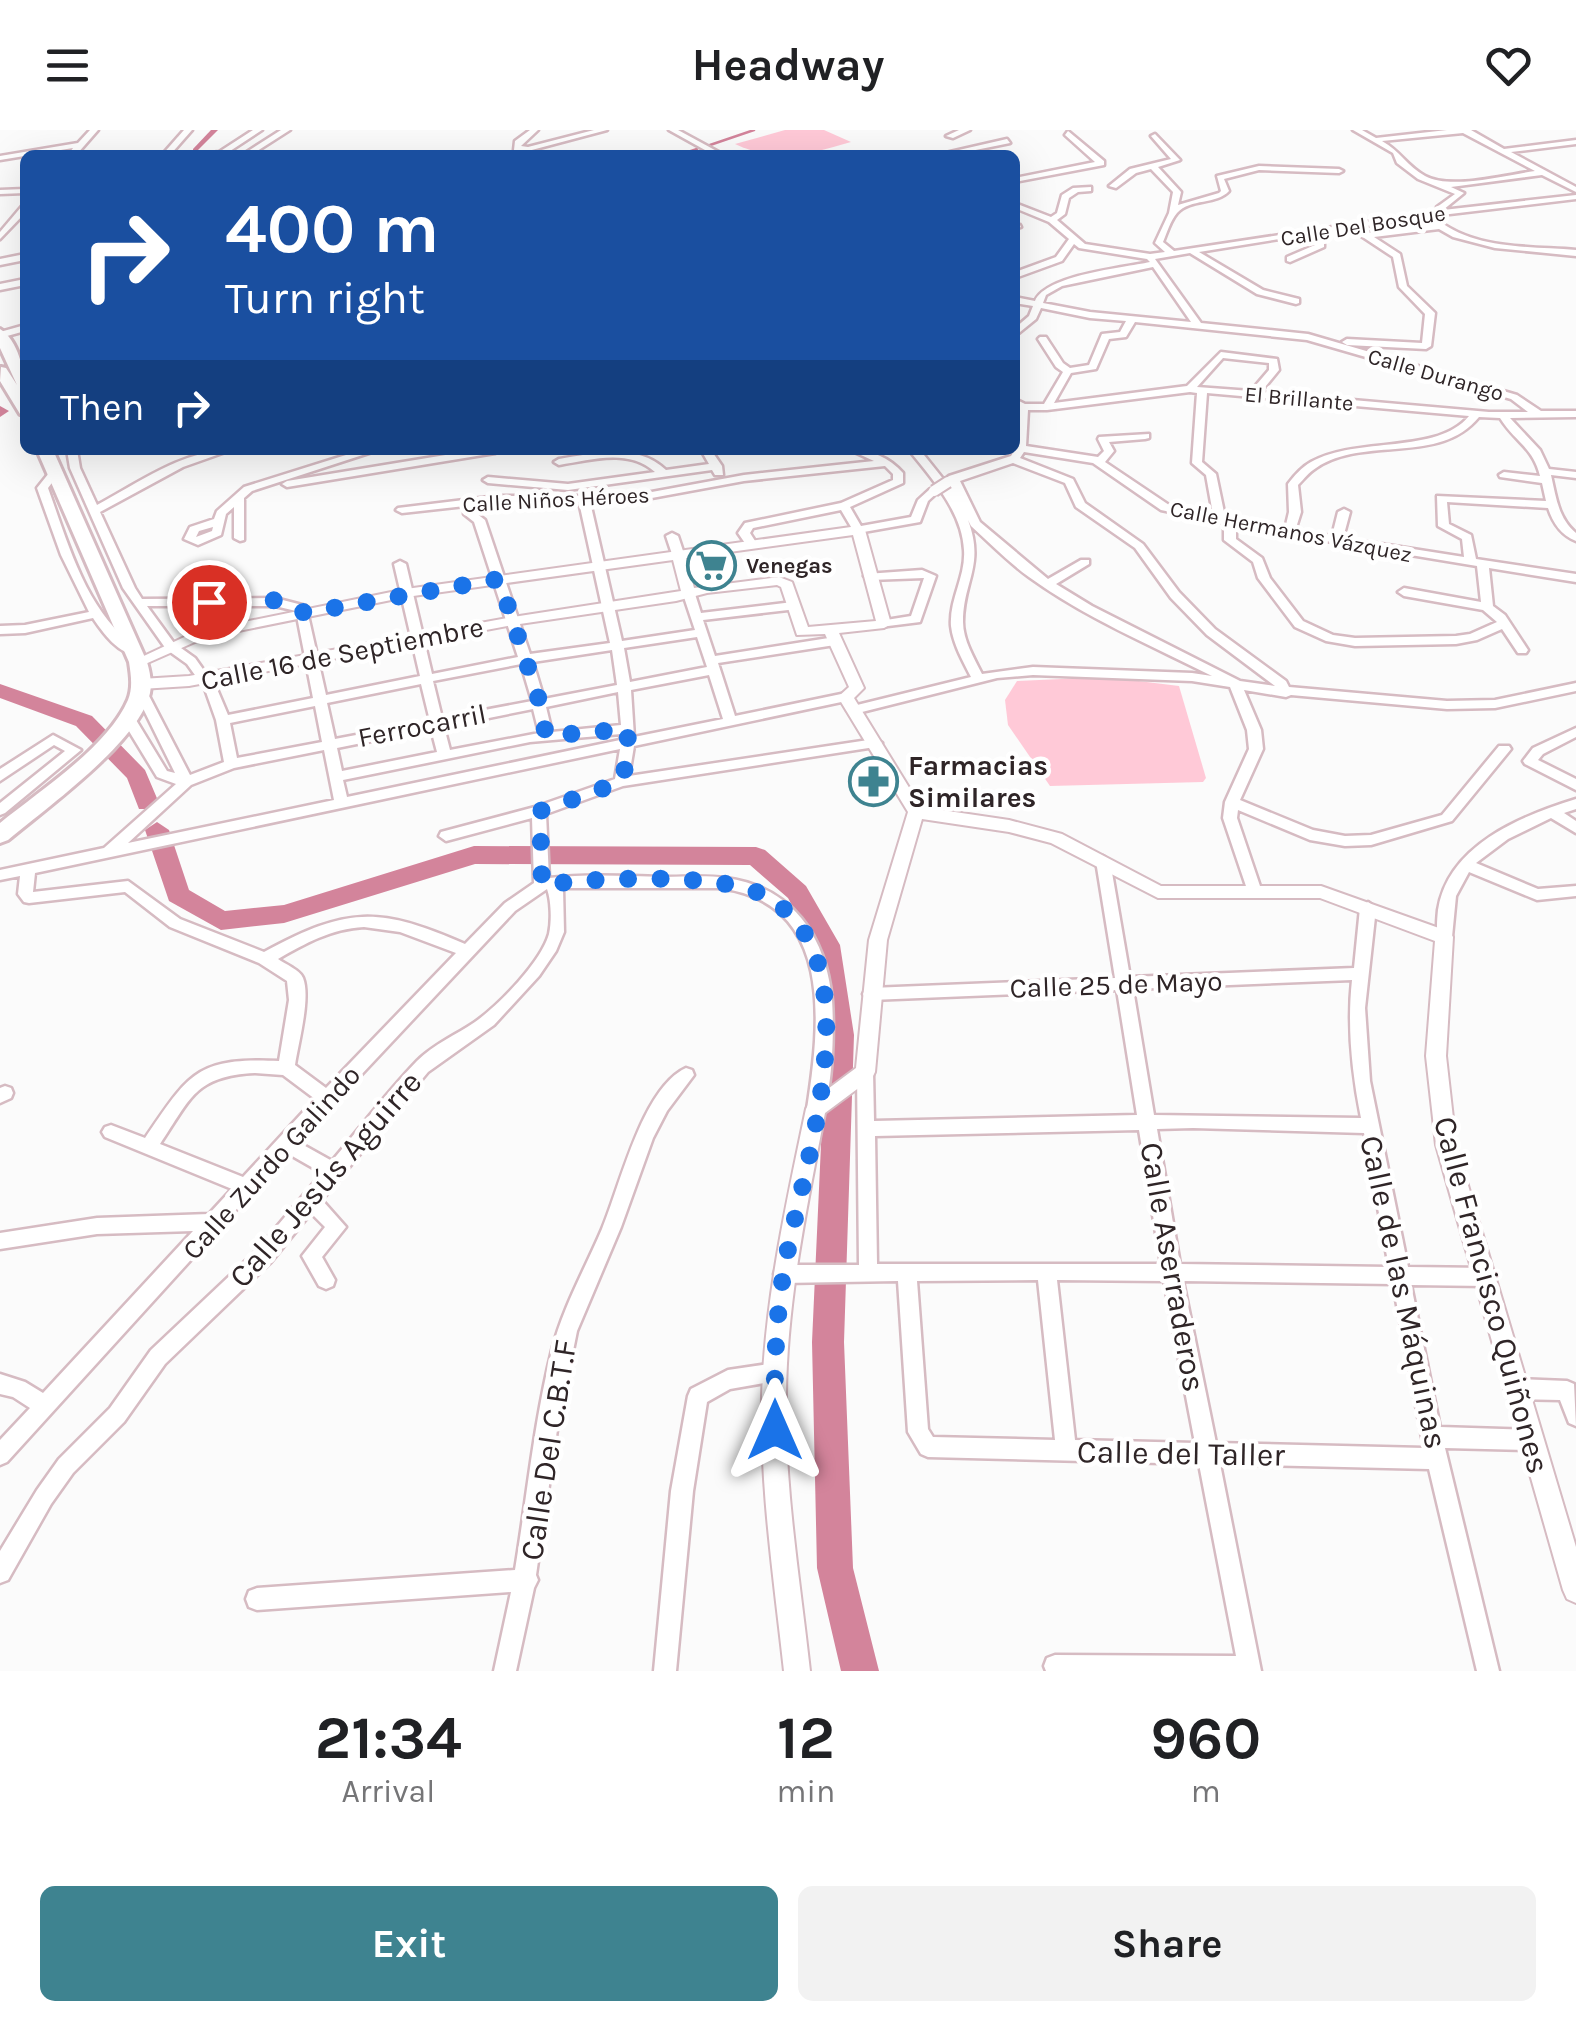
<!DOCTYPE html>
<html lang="en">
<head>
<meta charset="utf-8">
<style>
  body { margin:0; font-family:Karla,sans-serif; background:#f2f2f2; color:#202124; height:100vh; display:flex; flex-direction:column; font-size:38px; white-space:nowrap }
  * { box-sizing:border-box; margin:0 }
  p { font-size:32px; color:#757577 }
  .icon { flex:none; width:55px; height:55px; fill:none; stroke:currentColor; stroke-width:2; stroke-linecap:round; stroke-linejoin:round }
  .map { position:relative; height:1541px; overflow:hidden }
  .drawer { display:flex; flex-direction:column; background:#fff; flex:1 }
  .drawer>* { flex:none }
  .top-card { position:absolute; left:20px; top:20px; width:1000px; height:305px; border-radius:15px; box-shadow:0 10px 40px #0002; background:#1a4fa0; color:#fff; overflow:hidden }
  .pin { position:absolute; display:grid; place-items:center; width:85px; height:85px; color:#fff; margin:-42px; border:5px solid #fff; border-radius:50%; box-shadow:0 2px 10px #0007 }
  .me { position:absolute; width:110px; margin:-55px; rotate:0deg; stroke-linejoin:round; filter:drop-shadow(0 0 8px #0008) }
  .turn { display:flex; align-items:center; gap:35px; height:210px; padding:0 40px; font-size:45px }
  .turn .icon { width:130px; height:130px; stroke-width:2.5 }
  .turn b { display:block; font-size:70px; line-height:85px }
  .then { display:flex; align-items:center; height:95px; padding:0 40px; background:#0003; gap:20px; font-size:38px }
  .eta { display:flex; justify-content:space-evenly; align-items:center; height:170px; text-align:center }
  .eta b { font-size:60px; font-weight:700; line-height:70px }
  .action { display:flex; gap:20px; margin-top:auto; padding:20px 40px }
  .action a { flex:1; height:115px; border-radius:15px; background:#3e8390; color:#fff; font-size:40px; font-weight:700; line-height:115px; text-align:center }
  .action a+a { background:#f2f2f2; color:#202124 }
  header { display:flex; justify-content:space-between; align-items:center; height:130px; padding:0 40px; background:#fff; font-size:45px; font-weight:700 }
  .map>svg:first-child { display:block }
</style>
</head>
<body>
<header><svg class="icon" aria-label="menu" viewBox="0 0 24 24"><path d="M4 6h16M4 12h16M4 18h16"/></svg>Headway<svg class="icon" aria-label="heart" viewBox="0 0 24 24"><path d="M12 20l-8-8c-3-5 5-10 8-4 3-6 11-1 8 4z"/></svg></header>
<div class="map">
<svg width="1576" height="1541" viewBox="0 0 1576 1541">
  <rect width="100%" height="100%" fill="#fbfbfb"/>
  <g fill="#ffc9d7">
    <path d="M785,0h39l27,12c-41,12 -76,21 -116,2z"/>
    <polygon points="1106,547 1179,556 1206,648 1203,652 1050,656 1008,595 1005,570 1017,551"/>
  </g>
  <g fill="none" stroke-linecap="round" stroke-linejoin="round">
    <g stroke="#d3849b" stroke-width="2.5">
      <polyline points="710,15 754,0"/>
      <polyline points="679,25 697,19"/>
    </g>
    <polygon fill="#d3849b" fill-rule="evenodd" points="211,0 218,0 197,21 193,21 193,19"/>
    <g fill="#d3849b" fill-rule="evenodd">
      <polygon points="0,276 9,281 0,287"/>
      <polygon points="0,554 92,586 145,640 159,673 155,679 139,679 127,648 76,596 0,568"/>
      <polygon points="157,692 169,700 189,760 225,781 284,775 474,716 756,717 765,720 806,756 840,815 854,905 844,1212 853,1438 879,1541 841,1541 817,1438 812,1212 826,905 814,815 788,768 750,735 475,734 284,793 221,800 169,771 145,700"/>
    </g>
  </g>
  <polygon fill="#826a70" points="717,428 726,450 707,452 699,430"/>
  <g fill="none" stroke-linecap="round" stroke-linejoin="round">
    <defs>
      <g id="minor">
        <polygon points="90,0 98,0 77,24 70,22 73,18 0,30 0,26 78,13"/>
        <polygon points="184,0 192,0 170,25 162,25"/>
        <polygon points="253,0 262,0 224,25 192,25 219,22"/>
        <polygon points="281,0 290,0 251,25 242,25"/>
        <polygon points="530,0 538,0 521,16 528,17 594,0 607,0 528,21 514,20 515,11"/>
        <polygon points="669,0 678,0 724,25 714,25"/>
        <polygon points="959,0 970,0 953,8 946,6"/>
        <path d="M1353,0h9l14,8 71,-8h24l33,19 72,-9v4l-65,8 65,35v5l-34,-17 -91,12 13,6 -21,17 133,-15v4l-143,17c38,34 95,30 143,34v6l-81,-8 -42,-11 -14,-8 -65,8 26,17 7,32 28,27 -4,33 -5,3 -79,-4 -5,-3 5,-3 75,4 3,-29 -26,-27 -6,-30 -44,-29 -37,6 12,9v4l-34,15 -3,-1v-4l28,-12 -11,-10 -105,17 64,38 36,9v4l-3,1 -39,-10 -67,-41 -35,6 46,64 107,11 209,61 24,16h35v6l-66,1 30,32 9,19 27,3v6l-25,-3c5,22 7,43 25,58v8c-15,-6 -23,-18 -28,-33l-101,-6 2,22 22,11 5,24 100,15v8l-87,-14 4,38 12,9 23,35 -2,3h-8l-16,-24 -25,11 -21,4 -101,2 -29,-5 -31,-14 -37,-49 -5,-16 -29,-22v-17l-63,-13 -68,-47 -69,-11 -4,6 53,21 12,24 58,41 36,48 36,37 71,52 3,6 158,14 48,-1 81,-17v8l-81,17 -48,1 -156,-14 -5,2 -42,-7 17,40 2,19 -23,51 73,30 32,6 26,-1 71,-20 57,-69h10l2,3 -59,72 -81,24 -26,1 -35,-6 -72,-30 -1,8 25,74 -7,5 -7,-5 -25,-74 2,-16 24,-53 -2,-19 -17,-43 -38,-6 -159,-6 -36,3 -143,36 -7,-4 2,-3 122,-30c-8,-16 -18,-33 -20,-51 -2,-26 15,-50 13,-76 -2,-39 -32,-71 -55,-100h11l24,30 5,-4 62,-20 5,-8 2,-40 -3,-2v-7l10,5h19l19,-32 -7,-5 -18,-28 2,-2h6l17,26 7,5 19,-3 13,-31 18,-2 6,-11 -36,-3 -49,-10 -5,11 -21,17v-8l14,-12 4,-10 -18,-3v-6l20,4c11,-26 87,-33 115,-39l-3,-3 -68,-11 -5,-4 -12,17 -47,17v-6l41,-15 13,-18 -20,-17 -34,-14v-5l36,14 6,-4 5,-18 11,-7 18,-1v4l-13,1 -9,6 -4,16 -8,6 28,24 65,10 15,-2 -10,-9 14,-30 4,-21 -22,-23 -15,4 -20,15 -7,-2 21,-17 41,-10 -20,-23 4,-2 25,26 -22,7 23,25 -3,13 41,-12 2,-2 -4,-15 42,-10 80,3 4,2 -4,2 -80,-3 -35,9 5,12c-13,14 -38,7 -52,22 -7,8 -10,20 -14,29l11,9 264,-40 -1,-4 18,-13 -37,-15 -21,-16 -4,-10zM1463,3l72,38c-30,4 -84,19 -110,5 -18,-10 -25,-25 -43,-35zM1424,88l9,7 -65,8 -10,-6zM1153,137l38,55 -101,-10 -47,-9 3,-8 16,-9zM1135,192l172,18 204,59 17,13h-39l-228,-20 18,-22 -2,-11 -56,-7 -34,34 -133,17 17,-30 25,-4 13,-30 17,-2zM1223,228l46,5v7l-18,21 -54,-4zM1190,262l7,1 -5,70 14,12 7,39 -44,-9 -64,-43 9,-11 -5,-9 36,-3 4,-1v-4l-50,3 -1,2 6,12 -6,6 -72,-11 2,-36h19zM1207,263l262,23c-32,39 -112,20 -158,46 -9,5 -17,14 -23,22l1,28 -4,17 -60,-12 -9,-43 -14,-12zM1479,287l21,1c15,24 33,29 40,58l-36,-4 -5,3 1,2 42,6 4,18 -109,-5 1,30 24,13 2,18 -121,-19 7,-26 -6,-3 -6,3 -6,24 -37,-5 6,-19 -3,-27c6,-6 11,-13 18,-17 49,-33 123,-2 163,-51zM1013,333l52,20 11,24 59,41 36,50 36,37 68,51 -35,-5 -148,-75 -36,-22 33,-20v-4h-8l-33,19 -68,-57 -20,-41zM968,390l3,6c19,17 37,36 58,51 55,40 121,68 183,99l-20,-3 -159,-6 -51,7c-8,-16 -19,-34 -19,-52 0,-41 22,-56 5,-102zM1236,396l241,40 4,36 -77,-14 -6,4 6,4 79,14 14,12 -27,12 -14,2 -101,2 -22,-3 -30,-14 -33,-43 -8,-20 -26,-19z"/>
        <polygon points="1068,1 1104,31 1104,35 1015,52 1015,48 1095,32 1065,5"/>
        <polygon points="1007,9 1010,13 951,25 937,25"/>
        <polygon points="25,59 25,63 0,64 0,60"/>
        <polygon points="22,76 25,76 25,83 0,109 0,102"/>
        <polygon points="1015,95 1020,95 1021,97 1015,99"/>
        <polygon points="25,124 25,130 0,135 0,129"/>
        <polygon points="25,149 25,155 0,160 0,154"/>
        <polygon points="25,195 25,201 0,208 0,202"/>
        <path d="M67,320h10l3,18 17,37c41,-22 86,-55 134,-55l-48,17 -83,45 35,76 7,11 133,-1 31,8 20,89 94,-19 -26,-112 6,-3 6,3 26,110 86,-17 -44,-135 -10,-8 1,-8 -63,7 -6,-3 2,-2 99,-12h133l114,-21 130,-14 -24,-11c21,0 39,7 53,23v10l-53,24 11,19 50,-9 7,-17 12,-11 9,2 -11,10 -8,21 -62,11 -4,-1 -13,-22 -88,18 -3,5 7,11 -6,3 -4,-1 -9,-13 7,-10 96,-20 52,-23v-6l-8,-8 -141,15 -114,21h-40l32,139 73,-11 -12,-36 6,-4 6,4 6,19 92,-11 6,4 -2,3 -94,11 12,36 120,-19 6,4 -6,4 -117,18 17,53 111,-23 6,4 -6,4 -212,45 -5,30 246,-37 7,4 -7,4 -252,39 -77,28 3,64c38,-4 77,-2 115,-1 21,0 41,-2 62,1 66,9 100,58 106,122 2,30 1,87 -10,114l-6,2 -6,-2 -3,-5c13,-85 28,-208 -89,-221h-155l1,44 -8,19 -17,25 -45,49 -66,47 -106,128 24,27 -24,30 13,23 -2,6 -7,3 -7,-3 -17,-30 23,-29 -14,-14 -40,49 -106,102 -41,58 -51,51 -22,31 -43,76 -8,3v-32l37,-61 22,-31 51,-51 41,-58 106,-100 65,-77 -35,-20 -61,68 -3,7 -5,2 -211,232 -7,3v-25l30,-32 -17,-11 -13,-3v-20l25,8 18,11 150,-162 -96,3 -97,15v-16l97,-15 112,-4 23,-25 -127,-52 -3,-5 3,-5 6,-2 34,13c44,-64 51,-81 134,-77l10,-61 -2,-19 -28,-18 -89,-36 -45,-35 -96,11 -5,-1 -6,-8 2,-18 -20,4v-10l104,-22 72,-64 -19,-7 -36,-59 7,-4 5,1 34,56 8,2 -40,-81 1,-3h10l1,3 43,83 34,-13 -8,-42 -11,-31 -18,-25 -21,-15 -43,-61 -53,-120zM497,372h82l31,141 -80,11 -45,-134 -9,-7v-8zM147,476h128l21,5 17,87 -85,17 -11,-26 -22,-31 -21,-15zM697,507l10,30 -77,15 -6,-34zM612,520l5,35 -73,14 -11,-37zM521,534l11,37 -90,17 -9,-37zM709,545l14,44 -89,18 -3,-47zM421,554l9,37 -95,18 -8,-36zM618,562l3,33 -69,7 -6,-25zM315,576l7,36 -85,16 -7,-35zM533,579l6,24 -89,17 -6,-23zM431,599l6,23 -95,19 -5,-23zM621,604l-1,6 -273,57 -4,-17 187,-38zM620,619l-5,30 -80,28 -94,25 -2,4 7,5 86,-23 2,65 -29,20 -40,41c-87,-38 -118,-37 -201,8l-84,-33 -52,-38 -95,11 2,-19zM324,620l10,50 -206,43 63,-58 43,-17zM547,759c4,11 5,31 2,45 -8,28 -50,71 -74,88 -19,13 -41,22 -58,39 -30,31 -57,67 -85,100l-34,-19 217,-231zM364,797l36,5 56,21 -130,135 -31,-23c3,-21 16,-67 8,-87 -3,-8 -18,-14 -25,-19 28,-16 53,-30 86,-32zM255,943l28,2 32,24 -72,78 -83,-33c31,-46 35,-68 95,-71z"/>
        <path d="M362,320h16l-126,41 -8,7v42l-4,1 -6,-3v-31l-8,7 -5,21 -23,10 -14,-6 6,-12 24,-8 3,-8 27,-24zM213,397l-1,4 -16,6 3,-6z"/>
        <polygon points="476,320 500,320 495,323 287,357 282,354 287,351"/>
        <path d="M701,320h10l11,16 1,9h-8l-3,-5 -144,20 -80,-7 -5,-3 5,-3 80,7 87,-12c-27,-24 -64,-12 -96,-7l-5,-3 5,-3c37,-6 77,-17 107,11l43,-6z"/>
        <path d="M49,343l9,2 -10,13c21,58 38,124 90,161v6c-19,0 -35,-22 -45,-37l-68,15 -25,1v-8l25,-1 64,-13 -28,-57 -24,-67z"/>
        <polygon points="672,403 678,406 684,424 682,426 678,427 672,424 666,406"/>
        <polygon points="922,440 936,446 920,492 880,497 880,491 911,486 924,448 870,450 864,446 866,444"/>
        <polygon points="1576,598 1576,607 1543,624 1538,630 1576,649 1576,660 1525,634 1523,631 1533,618"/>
        <polygon points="53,605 81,620 5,683 0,685 0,673 65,621 54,615 0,651 0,639"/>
        <path d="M1576,669v10l-12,4 12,8v12l-25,-15 -43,21 -32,24 62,26 38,-3v10l-39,4 -68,-28 -13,24 -4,41 -3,4h-10c-3,-10 -2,-20 -1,-31 10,-65 83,-94 138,-111z"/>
        <path d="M1103,726l7,5 20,116 224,-9 6,-60 8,-6 8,6 -11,100 5,73 38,186 79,1 7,3 2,6 -2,6 -7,3 -76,-1 29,142 90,3 7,3 3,7 -3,7 -7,3 -85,-2 54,223h-22l-48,-202 -209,-5 41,207h-215l-2,-5 3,-8 8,-3 181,1 -37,-192 -271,-7 -7,-3 -13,-22 -10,-151 -115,2 -7,-3 -2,-6 2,-6 7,-3h76l-2,-193 2,-5 6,-2 6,2 2,5 1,49 263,-6 -20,-125 -246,10 -6,-2 -2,-4 2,-4 6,-2 244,-10 -19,-117zM1352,850c-5,47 0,93 9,138l-207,-3 -21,-126zM1193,998l171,5 25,134 -209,-3 -23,-135zM1139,1000l22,134h-284l-2,-128zM1038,1150l17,160 -122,-3 -5,-8 -11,-148zM1057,1150l107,1 31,162 -120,-3zM1183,1151l210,3 31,164 -208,-5z"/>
        <path d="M686,938l6,2 2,5 -27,36 -14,27 -32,89 -44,104 -20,99 -21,145 2,5 -4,8 -18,83h-22l17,-79 -254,18 -8,-3 -3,-8 3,-8 8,-3 258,-18c12,-73 19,-148 37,-220 11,-43 33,-81 50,-121 18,-42 40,-141 84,-161z"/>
        <polygon points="5,956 11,958 13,963 11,968 0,973 0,958"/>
        <polygon points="775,1233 782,1236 785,1243 782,1250 730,1259 707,1272 693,1361 676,1541 654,1541 671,1361 688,1266 691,1259 728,1240"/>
        <polygon points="1515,1249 1567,1251 1574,1254 1576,1296 1569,1293 1560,1270 1515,1269 1508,1266 1505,1259 1508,1252"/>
      </g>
      <path id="tertiary" d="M858,396l7,4 26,94 -7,4 -45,5 25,55 -10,10 67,109 88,13 53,14 99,52h160l129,46 3,5 -7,119 10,89 120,402v56l-9,-4 -4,-9 -127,-445 -10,-89 9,-115 -115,-43h-162l-107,-55 -42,-11 -87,-13 -35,121 -12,132 -3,6 -47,35c-18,93 -38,187 -39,282 -2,92 14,184 24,276h-26c-10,-91 -24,-183 -22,-275 3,-97 24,-192 44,-287l3,-6 47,-35 13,-128 39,-128 -70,-115 11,-10 -24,-53 -28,1 -16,-48 -4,-2 -70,8 -31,8 -163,24 -324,61 -48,3 -7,-5 7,-5 48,-3 324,-59 168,-26 -8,-31 -267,37 -202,41 -61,27 -5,1 -7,-4 64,-30 211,-43zM853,405l23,86 -68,6 -16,-45 -13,-5 -85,11 -8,-30z"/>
      <g id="primary">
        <path d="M0,199c18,11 25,42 25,62l-5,-1 5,9v17l-5,-2 -20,-33 1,-14 5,1 11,17 -17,-37z"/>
        <path d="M37,320h16l94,212c3,10 5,21 3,31 -11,49 -104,115 -142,147l-8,3v-20c39,-32 108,-76 128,-123 5,-12 3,-25 1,-38z"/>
      </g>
    </defs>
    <use href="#minor" stroke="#d6bbc2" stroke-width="5"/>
    <use href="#tertiary" stroke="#d6bbc2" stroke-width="4"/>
    <use href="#primary" stroke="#d6bbc2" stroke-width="6"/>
    <use href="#minor" fill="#fff" fill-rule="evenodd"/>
    <use href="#tertiary" fill="#fff" fill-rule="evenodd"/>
    <use href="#primary" fill="#fff" fill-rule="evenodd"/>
    <defs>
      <polyline id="minor-bridge" points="934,361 948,352"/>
    </defs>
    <use href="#minor-bridge" stroke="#d6bbc2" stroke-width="14" stroke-linecap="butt"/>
    <use href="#minor-bridge" stroke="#fff" stroke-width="10"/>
  </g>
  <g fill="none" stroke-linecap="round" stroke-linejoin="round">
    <path stroke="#1a73e8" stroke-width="18" stroke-dasharray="0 32.4" d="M209,472c25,0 78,-10 95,11l195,-34 41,124 6,33 81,-7 2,25 -8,28 -81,29 2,74c51,-7 174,-13 219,9 121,59 40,276 23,376 -9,52 -10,107 -9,160"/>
  </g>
  <defs>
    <symbol id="supermarket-ring" viewBox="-11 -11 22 22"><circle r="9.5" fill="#fff" stroke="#3e8390" stroke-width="1.5"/><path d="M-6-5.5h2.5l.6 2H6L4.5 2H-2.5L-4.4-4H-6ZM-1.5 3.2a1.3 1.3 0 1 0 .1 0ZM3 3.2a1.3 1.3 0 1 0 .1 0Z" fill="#3e8390"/></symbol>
    <symbol id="pharmacy-ring" viewBox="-11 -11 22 22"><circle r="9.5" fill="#fff" stroke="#3e8390" stroke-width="1.5"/><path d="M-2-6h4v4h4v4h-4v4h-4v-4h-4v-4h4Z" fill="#3e8390"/></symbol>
  </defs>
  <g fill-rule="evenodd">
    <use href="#supermarket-ring" x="684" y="408" width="55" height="55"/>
    <use href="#pharmacy-ring" x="846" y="624" width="55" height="55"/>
  </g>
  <g text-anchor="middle" stroke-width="9" stroke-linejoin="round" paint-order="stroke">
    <g font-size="22" fill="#2f2527" stroke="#fff">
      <text transform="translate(1363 95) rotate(-9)" y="8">Calle Del Bosque</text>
      <text transform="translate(1436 244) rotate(16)" y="8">Calle Durango</text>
      <text transform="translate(1299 268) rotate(5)" y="8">El Brillante</text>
      <text transform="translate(556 369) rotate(-3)" y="8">Calle Niños Héroes</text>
      <text transform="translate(1291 401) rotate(11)" y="8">Calle Hermanos Vázquez</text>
    </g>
    <g font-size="22" font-weight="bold" fill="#2f2527" stroke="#fff" text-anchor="start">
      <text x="746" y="443">Venegas</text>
    </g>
    <g font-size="28" fill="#2f2527" stroke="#fff">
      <text transform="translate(342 523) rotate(-11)" y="10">Calle 16 de Septiembre</text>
      <text transform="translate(422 595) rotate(-11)" y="10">Ferrocarril</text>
      <text transform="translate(1116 854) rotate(-2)" y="10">Calle 25 de Mayo</text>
      <text transform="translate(271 1032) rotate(-48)" y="10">Calle Zurdo Galindo</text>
    </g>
    <g font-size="28" font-weight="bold" fill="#2f2527" stroke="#fff" text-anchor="start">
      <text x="908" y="645">Farmacias<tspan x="908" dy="32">Similares</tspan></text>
    </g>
    <g font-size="32" fill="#2f2527" stroke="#fff">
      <text transform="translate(325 1049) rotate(-49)" y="11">Calle Jesús Aguirre</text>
      <text transform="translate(1173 1137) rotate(80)" y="11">Calle Aserraderos</text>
      <text transform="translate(1404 1162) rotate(78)" y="11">Calle de las Máquinas</text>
      <text transform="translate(1492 1165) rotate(75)" y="11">Calle Francisco Quiñones</text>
      <text transform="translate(548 1320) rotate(-81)" y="11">Calle Del C.B.T.F</text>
      <text transform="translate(1181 1323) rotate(1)" y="11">Calle del Taller</text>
    </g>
  </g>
</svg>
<div class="pin" style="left:209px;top:472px;background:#d93025"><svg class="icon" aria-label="arrive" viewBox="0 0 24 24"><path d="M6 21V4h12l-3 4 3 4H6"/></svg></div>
<svg class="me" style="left:775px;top:1300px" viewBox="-20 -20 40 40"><path d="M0-17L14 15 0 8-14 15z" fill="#1a73e8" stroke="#fff" stroke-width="4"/></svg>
<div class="top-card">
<div class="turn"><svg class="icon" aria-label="right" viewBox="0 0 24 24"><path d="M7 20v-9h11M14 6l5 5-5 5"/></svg><div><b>400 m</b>Turn right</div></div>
<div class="then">Then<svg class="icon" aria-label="right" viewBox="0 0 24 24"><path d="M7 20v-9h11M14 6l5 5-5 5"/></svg></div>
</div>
</div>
<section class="drawer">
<div class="eta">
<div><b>21:34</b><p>Arrival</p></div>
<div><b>12</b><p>min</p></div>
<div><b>960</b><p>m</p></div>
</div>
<div class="action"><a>Exit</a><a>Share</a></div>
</section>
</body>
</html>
